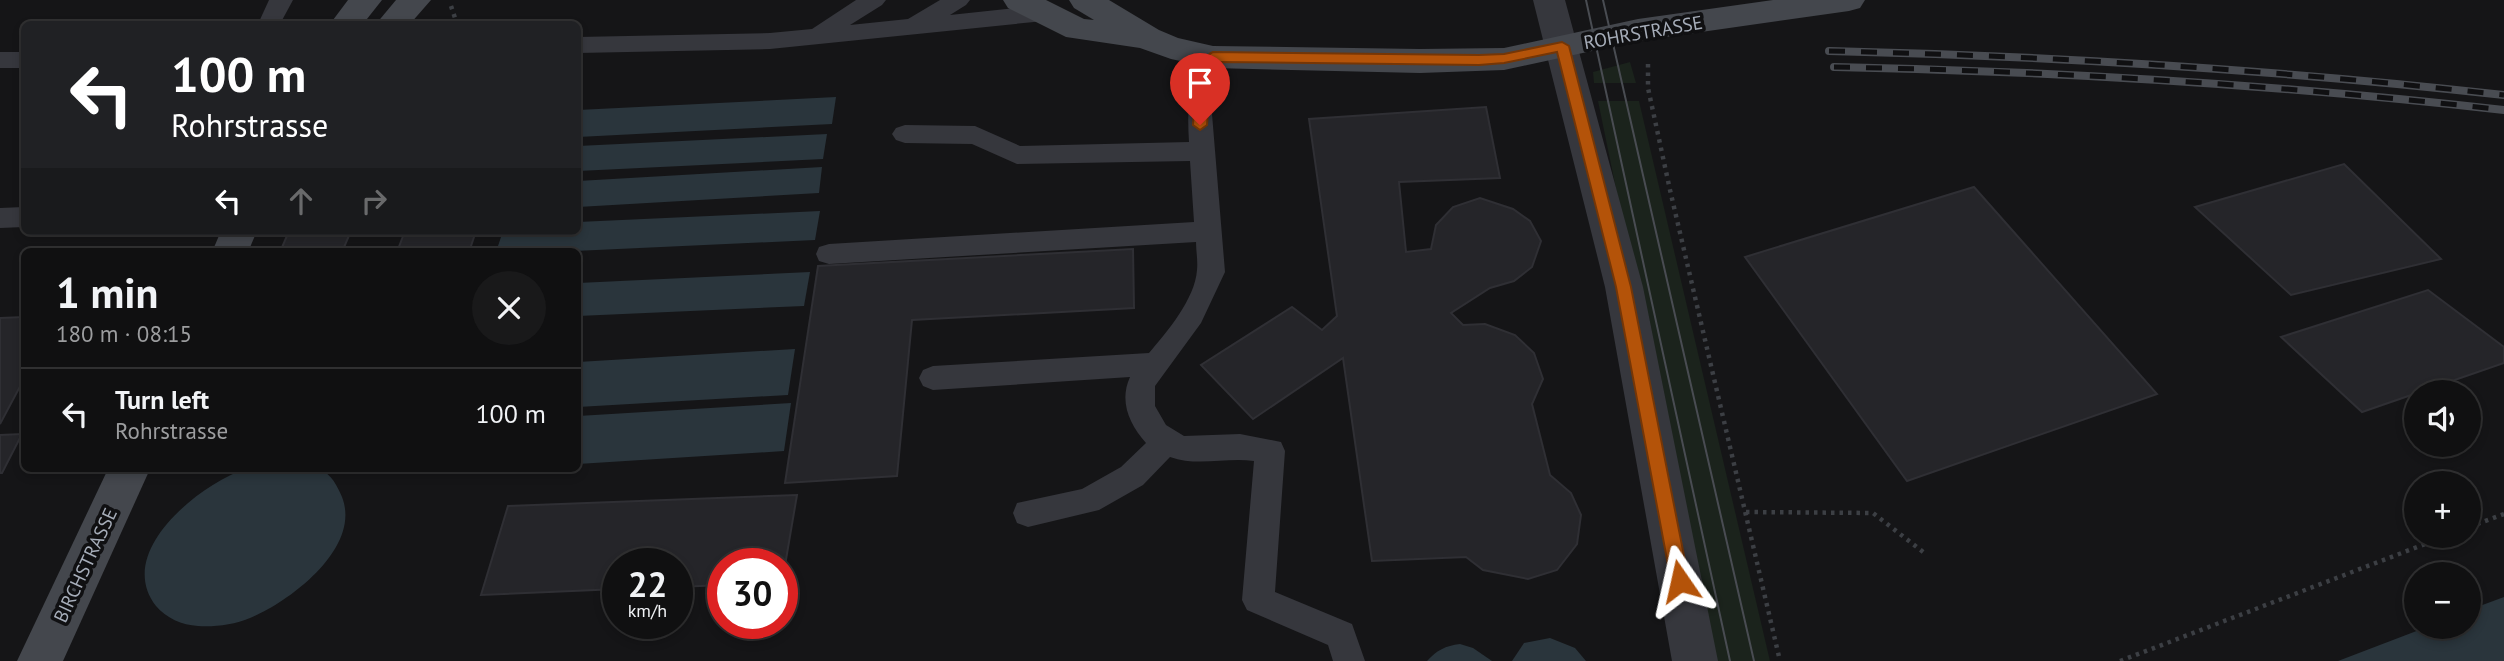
<!DOCTYPE html>
<html lang="en">
<head>
<meta charset="utf-8">
<style>
  body { margin:0; font-family:"PT Sans",sans-serif; background:#19191a; color:#f1f3f6; height:100vh; display:flex; flex-direction:column; font-size:26px; white-space:nowrap }
  * { box-sizing:border-box; margin:0 }
  p { font-size:23px; color:#9c9d9f }
  .icon { flex:none; width:38px; height:38px; fill:none; stroke:currentColor; stroke-width:2; stroke-linecap:round; stroke-linejoin:round }
  .map { position:relative; flex:1; overflow:hidden }
  .panel { position:absolute; left:21px; top:248px; width:560px; height:224px; display:flex; flex-direction:column; background:#101011; border-radius:10px; box-shadow:0 4px 10px #0003,0 0 0 2px #303031 }
  .panel>* { flex:none }
  .banner { position:absolute; left:21px; top:21px; width:560px; height:214px; border-radius:10px; box-shadow:0 4px 10px #0003,0 0 0 2px #303031; background:#202124; color:#fff; overflow:hidden }
  .tools { position:absolute; left:2404px; top:380px; display:grid; gap:14px }
  .tools a { display:grid; place-items:center; width:77px; height:77px; border-radius:50%; background:#101011; box-shadow:0 4px 10px #0003,0 0 0 2px #303031; font-size:35px }
  .speed { position:absolute; left:602px; top:548px; display:flex; gap:14px; font-size:35px; font-weight:700; text-align:center }
  .speed>* { display:grid; place-content:center; width:91px; height:91px; border-radius:50%; background:#101011; box-shadow:0 4px 10px #0003,0 0 0 2px #303031; line-height:1 }
  .speed small { font-size:18px; font-weight:400 }
  .speed .limit { border:10px solid #d22; background:#fff; color:#111 }
  .pin { position:absolute; display:grid; place-items:center; width:60px; height:60px; color:#fff; margin:-72px -30px; border-radius:50% 50% 50% 0; rotate:-45deg; box-shadow:0 0 7px #0007 }
  .pin .icon { rotate:45deg }
  .me { position:absolute; width:77px; margin:-38px; rotate:349deg; stroke-linejoin:round; filter:drop-shadow(0 0 5px #0008) }
  .turn { display:flex; align-items:center; gap:24px; height:147px; padding:0 35px; font-size:32px }
  .turn .icon { width:91px; height:91px; stroke-width:2.5 }
  .turn b { display:block; font-size:49px; line-height:60px }
  .lanes { display:flex; align-items:center; height:66px; padding:0 35px; background:#0003; justify-content:center; gap:35px; direction:ltr }
  .lanes .off { opacity:.35 }
  .round { display:grid; place-items:center; flex:none; width:74px; height:74px; border-radius:37px; background:#19191a }
  .summary { display:flex; align-items:center; justify-content:space-between; height:119px; padding:0 35px }
  h1 { font-size:42px; font-weight:700; line-height:52px }
  ul { padding:0; list-style:none }
  li { display:flex; align-items:center; gap:21px; height:91px; padding:0 35px; border-top:2px solid #303031 }
  li div { flex:1 }
  li b { display:block; font-size:26px }
  li em { font-style:normal }
  .map>svg:first-child { display:block }
</style>
</head>
<body>
<div class="map">
<svg width="2504" height="661" viewBox="0 0 2504 661">
  <rect width="100%" height="100%" fill="#151517"/>
  <g fill="#1b231c">
    <polygon points="1630,62 1636,83 1594,83 1593,72"/>
    <polygon points="1598,101 1639,101 1770,661 1713,661"/>
  </g>
  <g fill="#2a353c">
    <polygon points="836,97 832,124 578,137 578,110"/>
    <polygon points="827,134 823,159 578,171 578,146"/>
    <polygon points="822,167 819,193 578,207 578,181"/>
    <polygon points="820,211 815,240 553,252 496,252 503,231 578,231 578,222"/>
    <polygon points="810,272 804,306 578,316 578,283"/>
    <polygon points="795,349 788,395 578,407 578,362"/>
    <polygon points="791,403 784,451 578,464 578,416"/>
    <path d="M245,469c15,0 63,-4 74,0 13,5 18,17 23,28 20,51 -53,105 -92,121 -16,7 -36,9 -52,8 -16,-1 -32,-8 -42,-20 -42,-54 43,-121 89,-137z"/>
    <polygon points="2504,597 2504,661 2338,661 2427,627 2469,626 2469,610"/>
    <polygon points="1550,638 1575,648 1586,661 1512,661 1524,643"/>
    <path d="M1460,644l13,4 19,13h-65c10,-11 18,-15 33,-17z"/>
  </g>
  <g fill="#252529" stroke="#2f2f34" stroke-width="2">
    <polygon points="1486,107 1500,178 1399,182 1406,252 1431,249 1436,225 1453,207 1480,198 1513,209 1530,221 1541,241 1532,267 1514,281 1490,288 1451,313 1463,325 1485,324 1515,335 1534,353 1543,379 1532,404 1550,475 1571,493 1581,515 1577,544 1557,570 1528,579 1483,570 1466,557 1372,561 1343,358 1253,419 1201,365 1292,307 1322,330 1337,316 1309,119"/>
    <polygon points="2344,164 2441,259 2291,295 2195,207"/>
    <polygon points="1974,187 2157,394 1907,481 1745,257"/>
    <polygon points="289,231 351,231 342,252 280,252"/>
    <polygon points="405,231 476,231 469,252 397,252"/>
    <polygon points="1133,249 1134,308 912,320 897,476 785,483 818,266"/>
    <polygon points="2428,290 2504,347 2504,363 2362,412 2281,337"/>
    <polygon points="24,317 24,379 0,424 0,318"/>
    <polygon points="22,434 2,473 0,473 0,435"/>
    <polygon points="797,495 782,583 782,564 723,564 723,585 677,587 677,564 618,564 618,589 481,595 508,506"/>
  </g>
  <g fill="none" stroke-linecap="round" stroke-linejoin="round">
    <g stroke="#3c3f44" stroke-width="4.5" stroke-dasharray="3.5 5" stroke-linecap="butt">
      <polyline points="451,6 457,24"/>
      <polyline points="1648,64 1648,88 1670,190 1780,661"/>
      <polyline points="1746,512 1873,513 1927,555"/>
      <polyline points="2469,527 2504,514"/>
      <polyline points="2120,661 2446,536"/>
    </g>
    <g fill="#36373d" fill-rule="evenodd">
      <polygon points="269,0 293,0 280,24 258,24"/>
      <polygon points="856,0 886,0 882,5 850,25 908,19 940,0 970,0 966,5 950,15 1044,5 1052,7 1056,13 1052,19 1044,21 770,49 578,53 578,37 770,33 812,29"/>
      <path d="M1213,49l8,2 4,6 -10,32 -3,25 13,158 -24,51 -46,63v20l11,19 18,11 56,-2 41,8 4,9 -10,141 77,32 13,37h-32l-5,-16 -81,-35 -5,-10 12,-139c-28,-4 -56,6 -84,-4l-27,28 -44,25 -71,17 -11,-4 -4,-10 4,-10 65,-14 39,-22 25,-24c-17,-19 -27,-42 -16,-66l-197,13 -10,-4 -4,-8 4,-8 10,-4 216,-13c18,-21 46,-54 48,-83 1,-9 -1,-19 -1,-28l-367,22 -10,-3 -3,-7 3,-7 10,-3 365,-22 -4,-61 -173,3 -45,-20 -67,-1 -9,-3 -4,-6 4,-6 9,-3 70,1 45,20 169,-4c-2,-31 -1,-64 16,-91z"/>
      <rect x="0" y="52" width="24" height="16"/>
      <polygon points="24,207 24,227 0,228 0,208"/>
    </g>
    <polygon fill="#36373d" fill-rule="evenodd" points="1533,0 1565,0 1643,287 1718,661 1672,661 1605,287"/>
    <g fill="#44474d" fill-rule="evenodd">
      <polygon points="348,0 382,0 363,24 330,24"/>
      <polygon points="396,0 431,0 410,24 376,24"/>
      <polygon points="1003,0 1046,0 1084,19 1094,20 1074,8 1069,0 1109,0 1159,30 1178,38 1213,46 1420,49 1504,48 1638,19 1773,0 1865,0 1860,8 1849,11 1638,41 1504,70 1420,73 1213,68 1171,59 1140,48 1066,37 1008,8"/>
      <polygon points="221,231 257,231 248,252 212,252"/>
      <polygon points="108,469 150,469 63,661 17,661"/>
    </g>
    <g stroke="#494c52" stroke-width="2">
      <polyline points="1586,0 1730,661"/>
      <polyline points="1603,0 1754,661"/>
    </g>
    <defs>
      <g id="rail">
        <path d="M1829,51c226,5 450,19 675,44"/>
        <path d="M1834,67c224,4 447,18 670,43"/>
      </g>
    </defs>
    <use href="#rail" stroke="#494c52" stroke-width="8"/>
    <use href="#rail" stroke="#101012" stroke-width="5" stroke-dasharray="16" stroke-linecap="butt"/>
  </g>
  <path fill="#b45309" stroke="#753606" stroke-width="2" d="M1562,42l7,4 62,241 58,294 -3,6 -6,2 -6,-2 -3,-6 -55,-294 -59,-235 -53,11 -25,2 -261,-3 -8,27 -3,36 -7,5 -7,-5c1,-16 3,-67 20,-73l266,3 25,-1z"/>
  <g text-anchor="middle" stroke-width="7" stroke-linejoin="round" paint-order="stroke">
    <g font-size="19" fill="#a6adb9" stroke="#101012">
      <text transform="translate(1643 32) rotate(-10)" y="7">ROHRSTRASSE</text>
      <text transform="translate(85 565) rotate(-65)" y="7">BIRCHSTRASSE</text>
    </g>
  </g>
</svg>
<div class="tools">
<a><svg class="icon" aria-label="sound" viewBox="0 0 24 24"><path d="M4 9h4l5-4v14l-5-4H4zM17 9q2 3 0 6"/></svg></a>
<a>+</a>
<a>−</a>
</div>
<div class="speed"><div>22<small>km/h</small></div><div class="limit">30</div></div>
<div class="pin" style="left:1200px;top:125px;background:#d93025"><svg class="icon" aria-label="arrive" viewBox="0 0 24 24"><path d="M6 21V4h12l-3 4 3 4H6"/></svg></div>
<svg class="me" style="left:1680px;top:581px" viewBox="-20 -20 40 40"><path d="M0-17L14 15 0 8-14 15z" fill="#b45309" stroke="#fff" stroke-width="4"/></svg>
<div class="banner">
<div class="turn"><svg class="icon" aria-label="left" viewBox="0 0 24 24"><path d="M17 20v-9H6M10 6l-5 5 5 5"/></svg><div><b>100 m</b>Rohrstrasse</div></div>
<div class="lanes"><svg class="icon" aria-label="left" viewBox="0 0 24 24"><path d="M17 20v-9H6M10 6l-5 5 5 5"/></svg><svg class="icon off" aria-label="ahead" viewBox="0 0 24 24"><path d="M12 20V5M6 11l6-6 6 6"/></svg><svg class="icon off" aria-label="right" viewBox="0 0 24 24"><path d="M7 20v-9h11M14 6l5 5-5 5"/></svg></div>
</div>
<section class="panel">
<div class="summary"><div><h1>1 min</h1><p>180 m · 08:15</p></div><a class="round"><svg class="icon" aria-label="close" viewBox="0 0 24 24"><path d="M6 6l12 12M18 6L6 18"/></svg></a></div>
<ul>
<li><svg class="icon" aria-label="left" viewBox="0 0 24 24"><path d="M17 20v-9H6M10 6l-5 5 5 5"/></svg><div><b>Turn left</b><p>Rohrstrasse</p></div><em>100 m</em></li>
</ul>
</section>
</div>
</body>
</html>
